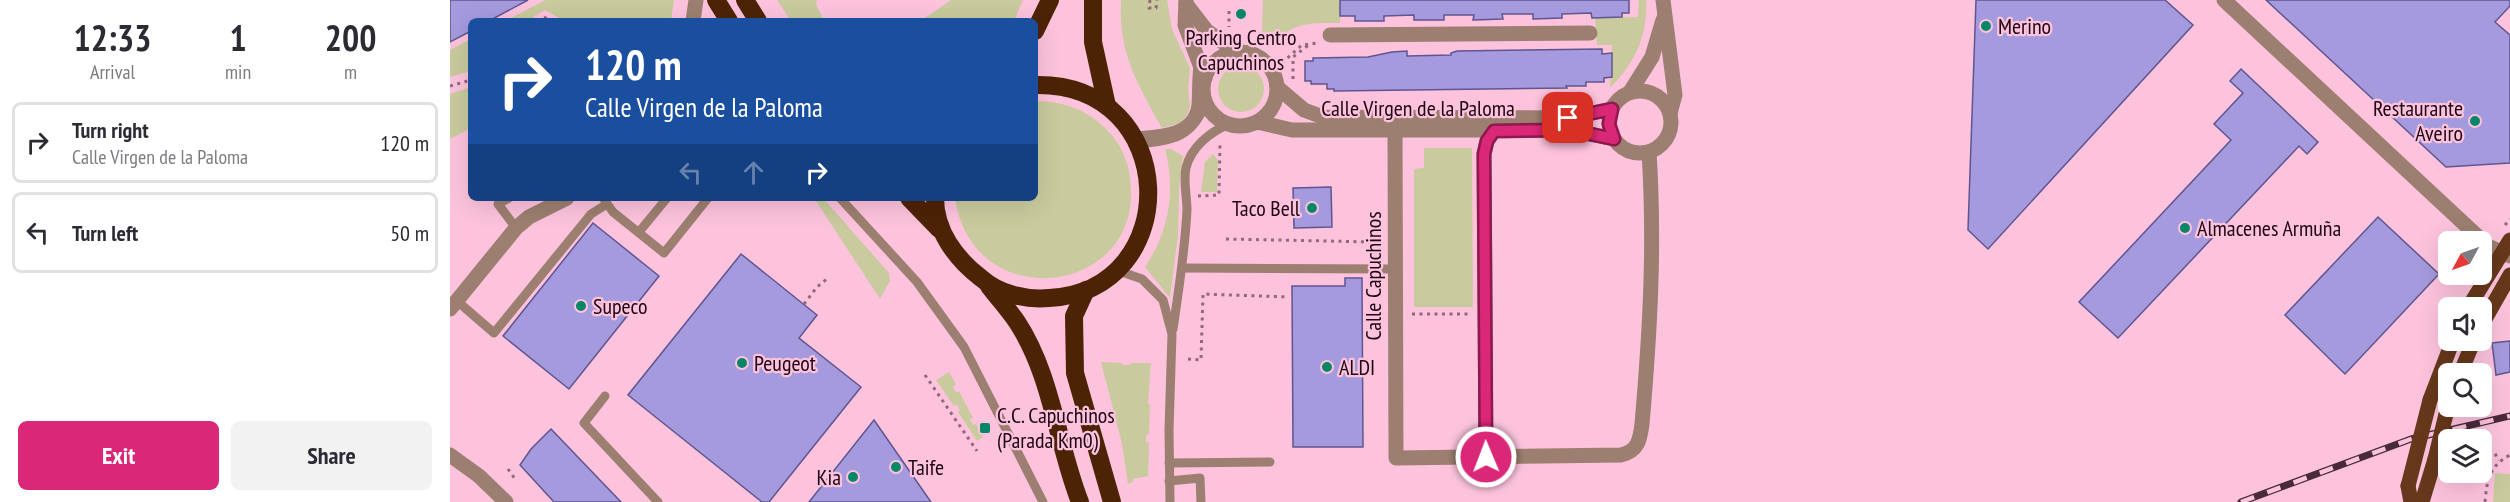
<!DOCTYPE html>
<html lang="en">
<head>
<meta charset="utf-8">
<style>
  body { margin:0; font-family:"PT Sans Narrow",sans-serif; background:#f2f2f3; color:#2b2b33; height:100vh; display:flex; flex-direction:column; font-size:22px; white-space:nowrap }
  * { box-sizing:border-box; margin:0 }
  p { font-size:20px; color:#7c7c81 }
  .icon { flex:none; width:33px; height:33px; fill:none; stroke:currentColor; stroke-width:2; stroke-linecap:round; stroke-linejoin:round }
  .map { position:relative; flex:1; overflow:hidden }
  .drawer { display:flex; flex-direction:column; background:#fff; width:450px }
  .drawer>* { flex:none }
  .guide { position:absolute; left:18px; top:18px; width:570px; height:183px; border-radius:9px; box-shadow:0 6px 24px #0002; background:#1a4fa0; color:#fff; overflow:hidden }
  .needle { width:39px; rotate:230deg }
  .tools { position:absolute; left:1988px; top:231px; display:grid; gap:12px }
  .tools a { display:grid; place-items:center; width:54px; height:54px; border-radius:9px; background:#fff; box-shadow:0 6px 24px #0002; font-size:30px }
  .pin { position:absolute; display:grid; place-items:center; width:51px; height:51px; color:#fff; margin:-26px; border-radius:12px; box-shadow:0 3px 9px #0006 }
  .me { position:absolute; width:66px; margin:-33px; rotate:359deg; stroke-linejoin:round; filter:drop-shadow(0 0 4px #0008) }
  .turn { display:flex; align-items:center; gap:21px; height:126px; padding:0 18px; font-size:27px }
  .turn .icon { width:78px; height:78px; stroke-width:2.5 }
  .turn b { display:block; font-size:42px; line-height:51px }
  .lanes { display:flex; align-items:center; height:57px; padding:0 18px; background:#0003; justify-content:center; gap:30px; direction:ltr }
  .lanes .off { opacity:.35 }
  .eta { display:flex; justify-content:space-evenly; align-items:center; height:102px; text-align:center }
  .eta b { font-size:36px; font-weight:800; line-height:42px }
  .cta { display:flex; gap:12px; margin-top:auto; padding:12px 18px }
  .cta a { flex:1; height:69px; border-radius:9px; background:#db2777; color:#fff; font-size:24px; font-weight:800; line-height:69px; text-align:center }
  .cta a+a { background:#f2f2f3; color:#2b2b33 }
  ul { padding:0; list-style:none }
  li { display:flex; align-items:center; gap:18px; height:81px; margin:0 12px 9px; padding:0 6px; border:3px solid #e1e1e2; border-radius:9px }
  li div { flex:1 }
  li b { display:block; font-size:22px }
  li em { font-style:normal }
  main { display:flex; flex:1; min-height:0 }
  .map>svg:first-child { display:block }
</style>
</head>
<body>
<main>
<section class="drawer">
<div class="eta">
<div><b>12:33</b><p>Arrival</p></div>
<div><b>1</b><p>min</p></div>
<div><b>200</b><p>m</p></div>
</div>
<ul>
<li><svg class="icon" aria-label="right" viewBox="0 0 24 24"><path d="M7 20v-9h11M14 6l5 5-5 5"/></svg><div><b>Turn right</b><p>Calle Virgen de la Paloma</p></div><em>120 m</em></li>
<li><svg class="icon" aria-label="left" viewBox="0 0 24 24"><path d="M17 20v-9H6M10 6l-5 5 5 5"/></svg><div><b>Turn left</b></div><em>50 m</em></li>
</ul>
<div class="cta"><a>Exit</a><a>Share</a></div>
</section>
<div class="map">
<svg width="2060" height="502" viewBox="0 0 2060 502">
  <rect width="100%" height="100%" fill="#fdc3dd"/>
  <g fill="#c9cb9e">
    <polygon points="95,0 224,0 221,21 114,21 95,10 83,17 89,21 55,21"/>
    <polygon points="327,0 367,0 366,4 374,21 341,21"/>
    <polygon points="501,0 573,0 564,21 472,20"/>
    <path d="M671,0h46l5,29 18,39 -2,21 2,17 -3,9 -6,8 -19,5c-25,-44 -44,-77 -41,-128z"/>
    <path d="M813,0h77v23c-32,0 -46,-1 -69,22l-6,-4 -3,-11z"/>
    <path d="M1189,0h7c2,36 -11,63 -36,88l2,-43h-15l-2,-27 43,-1z"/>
    <polygon points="21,39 21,71 0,77 0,50"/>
    <circle cx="791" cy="89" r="23"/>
    <polygon points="21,87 21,128 0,139 0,94"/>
    <path d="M585,101c34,0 62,13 82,41 10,15 14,32 14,51 1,104 -159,121 -176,5h80z"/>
    <polygon points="974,148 1022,148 1023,307 964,307 964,169 974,168"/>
    <path d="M715,149h6l12,7 -4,33 -1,46 -8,63 -25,-31c24,-36 31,-75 20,-118z"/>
    <polygon points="763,154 768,160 767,192 751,192 755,162"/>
    <polygon points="364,198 373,198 439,273 440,281 430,299"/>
    <polygon points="651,362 672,363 672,365 680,365 680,363 701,363 698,404 700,405 699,434 696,435 696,442 699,442 698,476 683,479 683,482 678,484 672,444"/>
    <polygon points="499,372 506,384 503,387 506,392 509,391 523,418 520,419 523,425 526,424 533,437 527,441 508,412 510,410 507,405 504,406 486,380"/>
    <polygon points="2045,473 2060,474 2060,502 2043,502"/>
  </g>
  <g fill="#a49add" stroke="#5f5590" stroke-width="1.5">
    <polygon points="0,0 78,0 39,21 21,21 21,31 0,42"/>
    <polygon points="890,0 1179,0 1179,13 1172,13 1172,17 1142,18 1141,13 1112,14 1112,18 1083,19 1083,14 1052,14 1053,19 1023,20 1024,15 994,15 994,20 964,20 964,15 934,16 934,21 905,21 905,16 890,16"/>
    <polygon points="1526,0 1715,0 1743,25 1538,249 1518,230"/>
    <polygon points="1816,0 2060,0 2060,6 2045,22 2060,35 2060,163 1996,167"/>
    <polygon points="1152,49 1152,54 1162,53 1162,77 1154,78 1154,82 1136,82 1136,86 1116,86 1117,88 884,91 884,89 877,89 877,84 861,84 861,81 855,81 855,61 863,61 863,58 918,57 942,52 957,51 957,56 1001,55 1001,53 1007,51"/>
    <polygon points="1791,69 1868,142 1857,154 1849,146 1668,338 1629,302 1781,140 1764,124 1793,93 1780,81"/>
    <polygon points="881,187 882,227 844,228 843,188"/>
    <polygon points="1928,217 1989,274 1895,374 1835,315"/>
    <polygon points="143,223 209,276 119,389 53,336"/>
    <polygon points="291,254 367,315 349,338 411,387 319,502 312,502 178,395"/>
    <polygon points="895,278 912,278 913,447 843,447 842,286 895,286"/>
    <polygon points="2060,341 2060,372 2046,375 2042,343"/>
    <polygon points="424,420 481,502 359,502"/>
    <polygon points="101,429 171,502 104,502 70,465 81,449"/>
  </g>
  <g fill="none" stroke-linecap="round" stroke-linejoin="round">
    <g stroke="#92687b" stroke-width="3" stroke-dasharray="3 4.5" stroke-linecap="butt">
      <polyline points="700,0 699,8 706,8 707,0"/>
      <polyline points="779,11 779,27"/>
      <polyline points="94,17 101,21"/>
      <polyline points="832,63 852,45 868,43"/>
      <polyline points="843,79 843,57 860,44"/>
      <polyline points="0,86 21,80"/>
      <polyline points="748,196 769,195 770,143"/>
      <polyline points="2055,225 2060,219"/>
      <polyline points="776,239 925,242"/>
      <polyline points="354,304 367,287 378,278"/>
      <polyline points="962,314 1021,314"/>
      <polyline points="738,359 751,360 753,294 838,297"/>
      <polyline points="475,375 527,451"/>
      <polyline points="2031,456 2045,453 2048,461"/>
      <polyline points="58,469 65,479"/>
      <path d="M2035,502c2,-22 4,-36 25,-47"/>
    </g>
    <g stroke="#9c7f70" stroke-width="9">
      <path d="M684,136c23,-2 58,-1 62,-31 1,-13 0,-25 2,-38"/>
      <path d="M688,144c35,-4 55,-6 68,-42"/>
      <polyline points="59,198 48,204 66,228"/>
      <polyline points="153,198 163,212 214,253 258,198"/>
      <polyline points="390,198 467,282 514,347 593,502"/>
      <polyline points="189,232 217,198"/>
      <polyline points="733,268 945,269"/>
      <polyline points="666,270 692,279 713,300 722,334 719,430 720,502"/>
      <polyline points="7,301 44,333 141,214 157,204"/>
      <path d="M723,329c6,-40 12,-79 14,-119 0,-13 -4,-29 -1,-42 5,-21 24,-36 43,-44"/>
      <polyline points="155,396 134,423 208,502"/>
      <polyline points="719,463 820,462"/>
      <polyline points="719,481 750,478 751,502"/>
    </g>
    <g stroke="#9c7f70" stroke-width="15">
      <polyline points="736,0 735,25 755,78"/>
      <polyline points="1213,0 1225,95 1220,113"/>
      <polyline points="1774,0 2038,246 2060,256"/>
      <polyline points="736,4 757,31 787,52"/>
      <polyline points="243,21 246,0"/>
      <polyline points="880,35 1140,33"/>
      <circle cx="790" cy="89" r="37"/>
      <polyline points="827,87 854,110 873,117 1118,118 1162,109"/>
      <circle cx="1190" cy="122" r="31"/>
      <polyline points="1180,92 1202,57 1213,20"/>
      <polyline points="807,122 842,130 1121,130 1164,139"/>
      <path d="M945,130l1,328 225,-3c17,-4 19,-15 21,-31 8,-93 13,-178 7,-272"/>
      <polyline points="2031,260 2035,277"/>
      <polyline points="0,309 66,228 79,217 117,198"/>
      <polyline points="0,455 29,476 56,502"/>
      <polyline points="1036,457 1034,154 1037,141 1044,131"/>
    </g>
    <g stroke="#67381b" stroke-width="15">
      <polyline points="2018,308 2060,240"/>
      <polyline points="2031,326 2060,275"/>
      <polyline points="2010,374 2024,340"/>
      <polyline points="1980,400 2003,340"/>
      <polyline points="1958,486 1961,502"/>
      <polyline points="1972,502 1985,459"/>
    </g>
    <g stroke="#4d2306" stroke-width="18">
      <polyline points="266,0 279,21"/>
      <polyline points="295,0 308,21"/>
      <polyline points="643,0 643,42 657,106"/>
      <polyline points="585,31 600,0"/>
      <polyline points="459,198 489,229"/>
      <path d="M485,198c0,33 21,61 46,80 18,16 44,22 68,20 137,-7 132,-216 -14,-213"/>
      <path d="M539,286c9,12 20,24 28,36 35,53 40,122 63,180"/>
      <polyline points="636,290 624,316 625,373 662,502"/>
    </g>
    <defs>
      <polyline id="rail" points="1791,502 1961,439 2060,416"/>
    </defs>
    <use href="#rail" stroke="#492a39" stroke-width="7"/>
    <use href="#rail" stroke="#fdc3dd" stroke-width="4.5" stroke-dasharray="14" stroke-linecap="butt"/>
    <g stroke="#67381b" stroke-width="15">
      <polyline points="1985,459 1998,406"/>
      <polyline points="1958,486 1980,400"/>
    </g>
  </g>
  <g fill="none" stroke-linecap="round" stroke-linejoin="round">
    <defs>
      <polyline id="route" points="1036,457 1034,154 1037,141 1044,131 1121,130 1164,139 1159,124 1162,109 1118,118"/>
    </defs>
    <use href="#route" stroke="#8e194d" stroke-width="15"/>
    <use href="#route" stroke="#db2777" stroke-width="10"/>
  </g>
  <g fill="#068669" stroke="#fdc3dd" stroke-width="2">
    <circle cx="791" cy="14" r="6"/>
    <circle cx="1536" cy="26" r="6"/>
    <circle cx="2025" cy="121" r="6"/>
    <circle cx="862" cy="208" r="6"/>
    <circle cx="1735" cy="228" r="6"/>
    <circle cx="131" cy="306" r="6"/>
    <circle cx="292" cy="363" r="6"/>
    <circle cx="877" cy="367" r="6"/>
    <rect x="529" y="422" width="12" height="12" rx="3"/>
    <circle cx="446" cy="467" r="6"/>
    <circle cx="403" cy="477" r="6"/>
  </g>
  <g text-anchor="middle" stroke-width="4.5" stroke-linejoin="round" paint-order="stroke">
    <g font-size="22" fill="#1d0511" stroke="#fdc3dd" text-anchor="start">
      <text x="1548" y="34">Merino</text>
      <text x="791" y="45" text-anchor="middle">Parking Centro<tspan x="791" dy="25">Capuchinos</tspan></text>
      <text x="2013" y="116" text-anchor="end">Restaurante<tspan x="2013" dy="25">Aveiro</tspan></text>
      <text x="850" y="216" text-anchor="end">Taco Bell</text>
      <text x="1747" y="236">Almacenes Armuña</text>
      <text x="143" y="314">Supeco</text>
      <text x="304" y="371">Peugeot</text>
      <text x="889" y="375">ALDI</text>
      <text x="547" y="423">C.C. Capuchinos<tspan x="547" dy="25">(Parada Km0)</tspan></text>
      <text x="458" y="475">Taife</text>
      <text x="391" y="485" text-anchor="end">Kia</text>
    </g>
    <g font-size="22" fill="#1d0511" stroke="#fdc3dd">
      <text x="968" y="116">Calle Virgen de la Paloma</text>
      <text transform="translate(923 276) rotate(-90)" y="8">Calle Capuchinos</text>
    </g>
  </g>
</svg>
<div class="tools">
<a><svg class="needle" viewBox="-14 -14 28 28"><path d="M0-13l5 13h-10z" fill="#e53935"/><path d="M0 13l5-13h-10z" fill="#7c7c81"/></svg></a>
<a><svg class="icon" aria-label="sound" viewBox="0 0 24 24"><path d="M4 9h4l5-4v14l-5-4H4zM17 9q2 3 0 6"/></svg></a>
<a><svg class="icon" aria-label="search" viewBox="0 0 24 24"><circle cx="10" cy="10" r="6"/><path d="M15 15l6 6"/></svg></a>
<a><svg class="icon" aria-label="layers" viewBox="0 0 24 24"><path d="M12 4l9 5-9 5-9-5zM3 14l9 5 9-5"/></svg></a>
</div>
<div class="pin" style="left:1118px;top:118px;background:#d93025"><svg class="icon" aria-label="arrive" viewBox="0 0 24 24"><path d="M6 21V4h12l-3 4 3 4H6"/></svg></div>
<svg class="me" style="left:1036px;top:457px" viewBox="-20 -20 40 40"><circle r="17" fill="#db2777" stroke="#fff" stroke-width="3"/><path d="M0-11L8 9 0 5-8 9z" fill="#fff"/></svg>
<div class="guide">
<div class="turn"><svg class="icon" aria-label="right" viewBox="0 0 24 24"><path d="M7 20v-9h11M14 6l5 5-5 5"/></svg><div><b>120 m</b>Calle Virgen de la Paloma</div></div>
<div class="lanes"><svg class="icon off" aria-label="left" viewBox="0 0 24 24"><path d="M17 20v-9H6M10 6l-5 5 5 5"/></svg><svg class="icon off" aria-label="ahead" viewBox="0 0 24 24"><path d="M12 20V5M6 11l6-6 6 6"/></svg><svg class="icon" aria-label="right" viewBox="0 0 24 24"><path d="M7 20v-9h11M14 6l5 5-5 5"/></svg></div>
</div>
</div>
</main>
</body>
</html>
